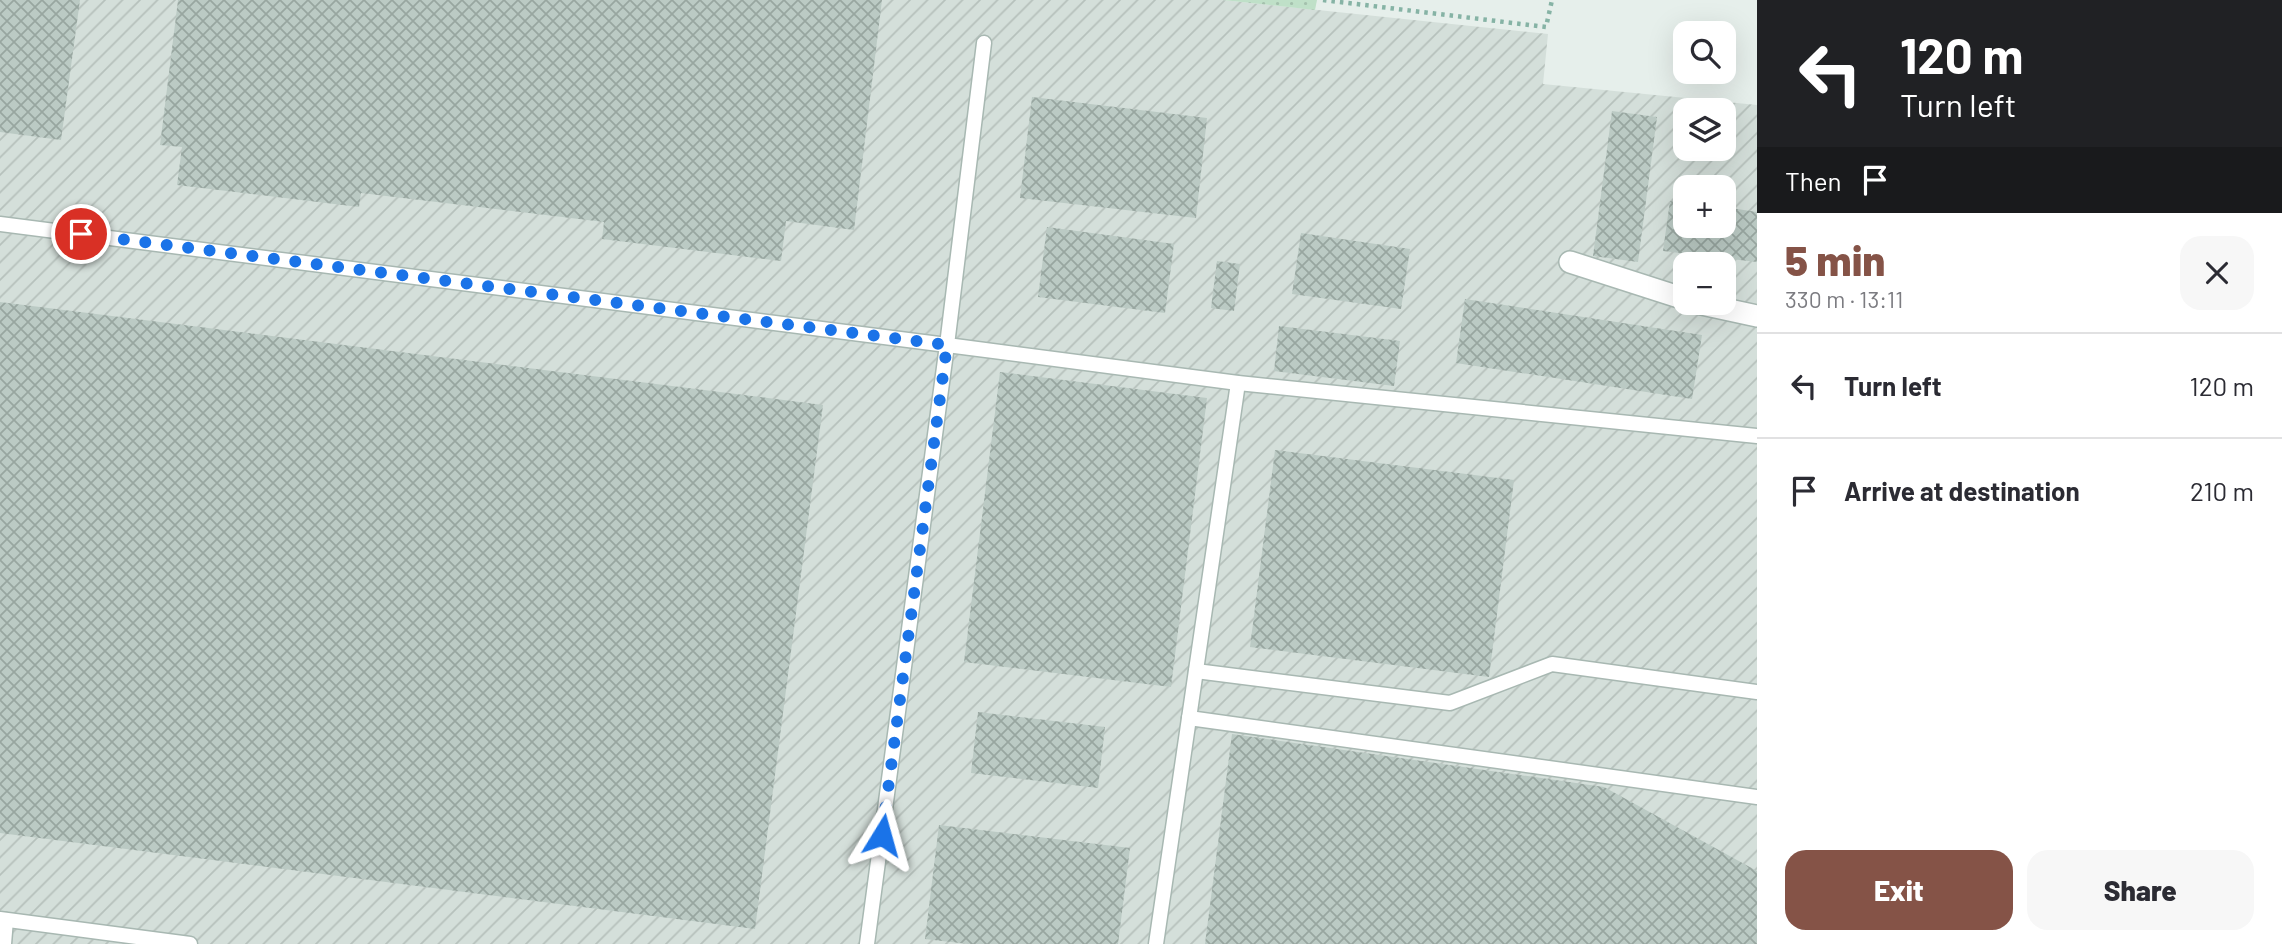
<!DOCTYPE html>
<html lang="en">
<head>
<meta charset="utf-8">
<style>
  body { margin:0; font-family:Barlow,sans-serif; background:#f7f7f7; color:#2b2b33; height:100vh; display:flex; flex-direction:column; font-size:26px; white-space:nowrap }
  * { box-sizing:border-box; margin:0 }
  p { font-size:23px; color:#7c7c81 }
  .icon { flex:none; width:38px; height:38px; fill:none; stroke:currentColor; stroke-width:2; stroke-linecap:round; stroke-linejoin:round }
  .map { position:relative; flex:1; overflow:hidden }
  .panel { display:flex; flex-direction:column; background:#fff; width:525px }
  .panel>* { flex:none }
  .top-card { background:#202124; color:#fff; overflow:hidden }
  .tools { position:absolute; left:1673px; top:21px; display:grid; gap:14px }
  .tools a { display:grid; place-items:center; width:63px; height:63px; border-radius:14px; background:#fff; box-shadow:0 7px 28px #0002; font-size:35px }
  .pin { position:absolute; display:grid; place-items:center; width:60px; height:60px; color:#fff; margin:-30px; border:4px solid #fff; border-radius:50%; box-shadow:0 2px 7px #0007 }
  .me { position:absolute; width:77px; margin:-38px; rotate:8deg; stroke-linejoin:round; filter:drop-shadow(0 0 5px #0008) }
  .turn { display:flex; align-items:center; gap:24px; height:147px; padding:0 28px; font-size:32px }
  .turn .icon { width:91px; height:91px; stroke-width:2.5 }
  .turn b { display:block; font-size:49px; line-height:60px }
  .then { display:flex; align-items:center; height:66px; padding:0 28px; background:#0003; gap:14px; font-size:26px }
  .round { display:grid; place-items:center; flex:none; width:74px; height:74px; border-radius:21px; background:#f7f7f7 }
  .headline { display:flex; align-items:center; justify-content:space-between; height:119px; padding:0 28px }
  h1 { font-size:42px; font-weight:800; line-height:52px; color:#855347 }
  .button { display:flex; gap:14px; margin-top:auto; padding:14px 28px }
  .button a { flex:1; height:80px; border-radius:21px; background:#855347; color:#fff; font-size:28px; font-weight:800; line-height:80px; text-align:center }
  .button a+a { background:#f7f7f7; color:#2b2b33 }
  ul { padding:0; list-style:none }
  li { display:flex; align-items:center; gap:21px; height:105px; padding:0 28px; border-top:2px solid #e1e1e2 }
  li div { flex:1 }
  li b { display:block; font-size:26px }
  li em { font-style:normal }
  main { display:flex; flex:1; min-height:0 }
  .map>svg:first-child { display:block }
</style>
</head>
<body>
<main>
<div class="map">
<svg width="1757" height="944" viewBox="0 0 1757 944">
  <defs>
    <pattern id="industrial-furrows" width="10" height="10" patternUnits="userSpaceOnUse" patternTransform="scale(1.75)"><rect width="10" height="10" fill="#d4dfda"/><path d="M-1 1l2-2M0 10L10 0M9 11l2-2" fill="none" stroke="#b6c1bc"/></pattern>
    <pattern id="grass-dots" width="8" height="8" patternUnits="userSpaceOnUse" patternTransform="scale(1.75)"><rect width="8" height="8" fill="#bfe0c8"/><path d="M2 2h.1M6 6h.1" fill="none" stroke="#a4c1ad" stroke-width="1.8" stroke-linecap="round"/></pattern>
    <pattern id="building-cross-hatch" width="8" height="8" patternUnits="userSpaceOnUse" patternTransform="scale(1.75)"><rect width="8" height="8" fill="#bbcac4"/><path d="M0 0l8 8M0 8l8-8" fill="none" stroke="#98a6a0"/></pattern>
  </defs>
  <rect width="100%" height="100%" fill="#e6efeb"/>
  <path fill="url(#industrial-furrows)" fill-rule="evenodd" d="M0,0h1223l325,34 -5,50 214,21v839h-1757zM1685,110h39v39h-39zM1685,187h39v39h-39zM1685,264h39v39h-39z"/>
  <polygon fill="url(#grass-dots)" points="1223,0 1317,0 1315,10"/>
  <g fill="url(#building-cross-hatch)">
    <polygon points="0,0 80,0 61,140 0,132"/>
    <polygon points="178,0 882,0 854,230 786,221 781,261 602,239 604,222 361,193 359,207 177,185 182,147 160,145"/>
    <polygon points="1032,97 1207,118 1196,218 1020,198"/>
    <polygon points="1612,111 1657,117 1638,262 1593,256"/>
    <polygon points="1670,201 1685,203 1685,226 1724,226 1724,207 1757,212 1757,262 1663,251"/>
    <polygon points="1047,227 1174,244 1165,313 1038,297"/>
    <polygon points="1301,233 1410,249 1401,309 1292,294"/>
    <polygon points="1217,261 1240,264 1234,311 1211,308"/>
    <polygon points="1465,299 1702,335 1692,399 1456,363"/>
    <polygon points="0,302 823,405 755,929 0,833"/>
    <polygon points="1279,326 1400,341 1394,386 1274,371"/>
    <polygon points="1000,372 1207,398 1171,687 964,662"/>
    <polygon points="1275,450 1514,480 1489,677 1250,647"/>
    <polygon points="978,712 1105,727 1098,788 971,773"/>
    <polygon points="1232,734 1604,787 1757,871 1757,944 1205,944"/>
    <polygon points="939,825 1130,848 1118,944 968,944 925,939"/>
  </g>
  <g fill="none" stroke-linecap="round" stroke-linejoin="round">
    <defs>
      <g id="service">
        <polyline points="984,43 947,345 1238,383 1757,436"/>
        <polyline points="0,224 947,345 867,944"/>
        <polyline points="1196,671 1450,703 1552,664 1757,692"/>
        <polyline points="1189,718 1757,797"/>
        <polyline points="0,919 190,944"/>
        <polyline points="4,944 6,920"/>
        <polyline points="1156,944 1238,383"/>
      </g>
      <g id="minor">
        <polyline points="1570,262 1685,299"/>
        <polyline points="1697,303 1757,316"/>
      </g>
    </defs>
    <use href="#service" stroke="#a8b8b2" stroke-width="17"/>
    <use href="#minor" stroke="#a8b8b2" stroke-width="24"/>
    <polyline stroke="#86b3a5" stroke-width="4.5" stroke-dasharray="3.5 5" stroke-linecap="butt" points="1323,0 1546,27 1552,0"/>
    <use href="#service" stroke="#fff" stroke-width="14"/>
    <use href="#minor" stroke="#fff" stroke-width="21"/>
  </g>
  <g fill="none" stroke-linecap="round" stroke-linejoin="round">
    <polyline stroke="#1a73e8" stroke-width="12" stroke-dasharray="0 21.6" points="81,234 947,345 882,835"/>
  </g>
</svg>
<div class="tools">
<a><svg class="icon" aria-label="search" viewBox="0 0 24 24"><circle cx="10" cy="10" r="6"/><path d="M15 15l6 6"/></svg></a>
<a><svg class="icon" aria-label="layers" viewBox="0 0 24 24"><path d="M12 4l9 5-9 5-9-5zM3 14l9 5 9-5"/></svg></a>
<a>+</a>
<a>−</a>
</div>
<div class="pin" style="left:81px;top:234px;background:#d93025"><svg class="icon" aria-label="arrive" viewBox="0 0 24 24"><path d="M6 21V4h12l-3 4 3 4H6"/></svg></div>
<svg class="me" style="left:882px;top:835px" viewBox="-20 -20 40 40"><path d="M0-17L14 15 0 8-14 15z" fill="#1a73e8" stroke="#fff" stroke-width="4"/></svg>
</div>
<section class="panel">
<div class="top-card">
<div class="turn"><svg class="icon" aria-label="left" viewBox="0 0 24 24"><path d="M17 20v-9H6M10 6l-5 5 5 5"/></svg><div><b>120 m</b>Turn left</div></div>
<div class="then">Then<svg class="icon" aria-label="arrive" viewBox="0 0 24 24"><path d="M6 21V4h12l-3 4 3 4H6"/></svg></div>
</div>
<div class="headline"><div><h1>5 min</h1><p>330 m · 13:11</p></div><a class="round"><svg class="icon" aria-label="close" viewBox="0 0 24 24"><path d="M6 6l12 12M18 6L6 18"/></svg></a></div>
<ul>
<li><svg class="icon" aria-label="left" viewBox="0 0 24 24"><path d="M17 20v-9H6M10 6l-5 5 5 5"/></svg><div><b>Turn left</b></div><em>120 m</em></li>
<li><svg class="icon" aria-label="arrive" viewBox="0 0 24 24"><path d="M6 21V4h12l-3 4 3 4H6"/></svg><div><b>Arrive at destination</b></div><em>210 m</em></li>
</ul>
<div class="button"><a>Exit</a><a>Share</a></div>
</section>
</main>
</body>
</html>
